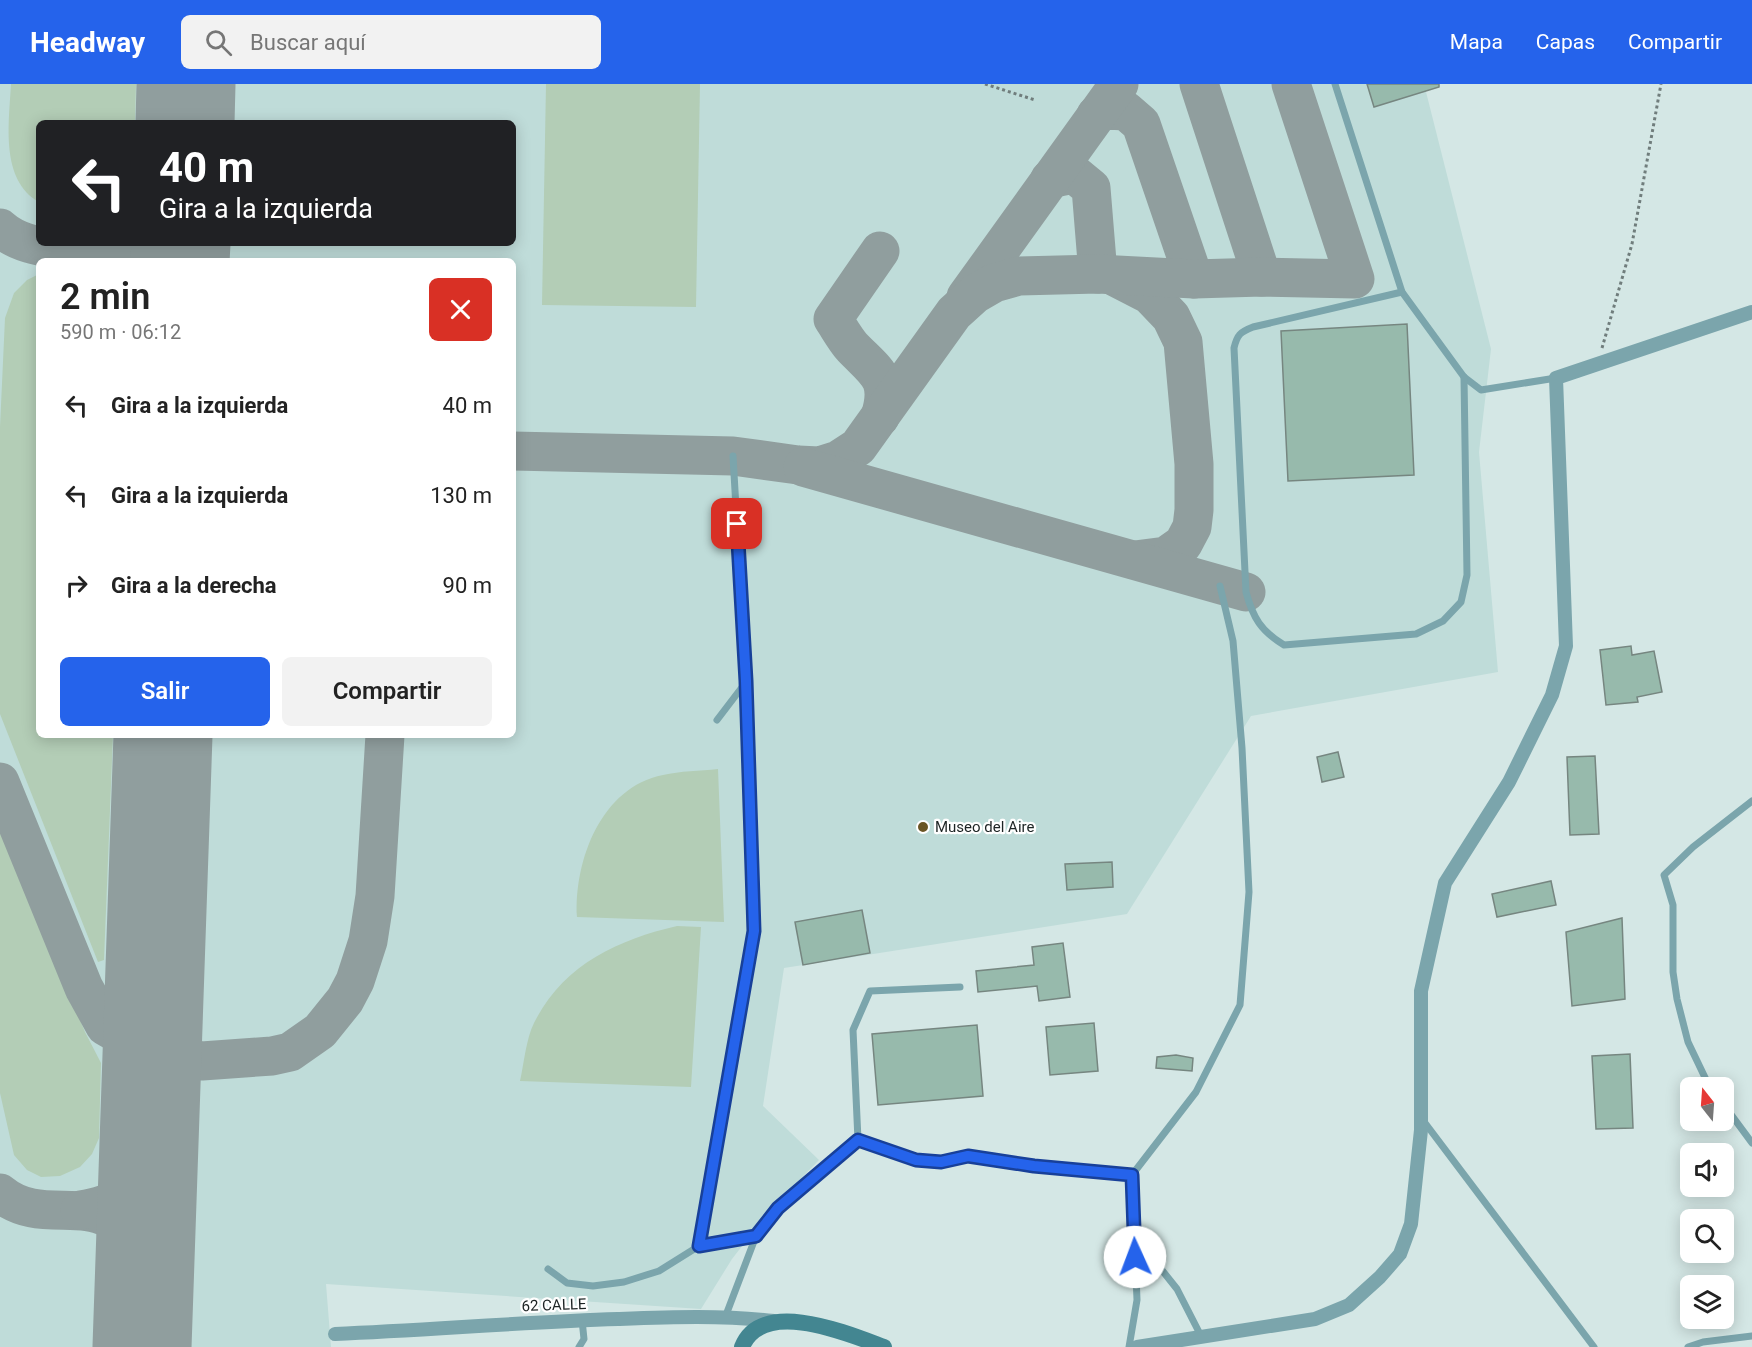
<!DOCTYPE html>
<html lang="es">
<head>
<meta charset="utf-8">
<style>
  body { margin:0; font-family:Roboto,sans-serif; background:#f2f2f2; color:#222; height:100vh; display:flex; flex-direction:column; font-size:22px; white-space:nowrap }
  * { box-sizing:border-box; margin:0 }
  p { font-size:20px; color:#767676 }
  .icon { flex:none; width:33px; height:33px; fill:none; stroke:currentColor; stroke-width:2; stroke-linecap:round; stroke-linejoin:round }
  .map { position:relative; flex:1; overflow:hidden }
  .drawer { position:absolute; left:36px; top:174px; width:480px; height:480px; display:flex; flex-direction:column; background:#fff; border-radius:9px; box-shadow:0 3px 15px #0003 }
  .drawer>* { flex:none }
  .guide { position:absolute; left:36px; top:36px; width:480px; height:126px; border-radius:9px; box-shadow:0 3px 15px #0003; background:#202124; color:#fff; overflow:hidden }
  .needle { width:39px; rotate:343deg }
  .controls { position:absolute; left:1680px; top:993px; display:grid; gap:12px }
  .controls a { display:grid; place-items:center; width:54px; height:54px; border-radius:9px; background:#fff; box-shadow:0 3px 15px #0003; font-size:30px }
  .pin { position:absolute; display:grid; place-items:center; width:51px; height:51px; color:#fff; margin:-26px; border-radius:12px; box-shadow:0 3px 9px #0006 }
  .me { position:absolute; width:66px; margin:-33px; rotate:358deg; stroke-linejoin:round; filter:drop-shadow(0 0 4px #0008) }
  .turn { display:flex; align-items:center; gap:21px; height:126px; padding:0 24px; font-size:27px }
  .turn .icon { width:78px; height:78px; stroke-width:2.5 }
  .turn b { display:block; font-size:42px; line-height:51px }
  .round { display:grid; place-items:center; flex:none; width:63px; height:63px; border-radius:9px; background:#f2f2f2 }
  .head { display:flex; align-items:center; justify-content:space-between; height:102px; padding:0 24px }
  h1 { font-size:36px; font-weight:600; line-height:45px }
  .cta { display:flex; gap:12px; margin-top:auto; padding:12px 24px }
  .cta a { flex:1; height:69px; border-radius:9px; background:#2563eb; color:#fff; font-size:24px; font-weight:600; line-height:69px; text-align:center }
  .cta a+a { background:#f2f2f2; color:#222 }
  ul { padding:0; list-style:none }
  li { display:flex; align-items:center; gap:18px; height:90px; padding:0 24px }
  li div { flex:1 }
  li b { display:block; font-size:22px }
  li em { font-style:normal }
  header { display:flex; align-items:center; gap:36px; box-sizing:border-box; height:84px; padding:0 30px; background:#2563eb; color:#fff }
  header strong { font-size:28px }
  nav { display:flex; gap:33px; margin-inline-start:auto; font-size:21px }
  .search { width:420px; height:54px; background:#f2f2f2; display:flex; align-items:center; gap:15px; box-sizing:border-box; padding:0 21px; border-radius:9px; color:#767676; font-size:22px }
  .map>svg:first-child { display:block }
</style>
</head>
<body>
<header>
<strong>Headway</strong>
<div class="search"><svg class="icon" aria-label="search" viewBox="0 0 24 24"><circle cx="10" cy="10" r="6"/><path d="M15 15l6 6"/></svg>Buscar aquí</div>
<nav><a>Mapa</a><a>Capas</a><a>Compartir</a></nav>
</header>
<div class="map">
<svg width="1752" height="1263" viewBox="0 0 1752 1263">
  <rect width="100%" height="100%" fill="#d4e7e5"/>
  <path fill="#bfdcd9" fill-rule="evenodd" d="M0,0h1424l67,265 -12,103 19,220 -247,44 -124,198 -343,54 -21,138 56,54 -49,50 -38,49 -31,50 -375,-25 5,63h-331zM39,39h474v120h-474zM39,177h474v474h-474z"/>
  <g fill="#b3cdb6">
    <path d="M11,0h125l-1,39h-96v79c-39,-22 -30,-79 -28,-118z"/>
    <polygon points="546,0 700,0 696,223 542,221"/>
    <polygon points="39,190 39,651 113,651 104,876 98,878 0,630 0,343 5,234 14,209 27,196"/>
    <path d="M718,685l6,153 -147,-5c-3,-56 24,-130 86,-142 17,-4 37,-4 55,-6z"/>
    <polygon points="0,737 85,948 101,979 99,1054 92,1070 80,1083 60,1092 41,1093 27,1086 14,1071 0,1009"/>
    <path d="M677,842l24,1 -10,160 -171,-6c4,-18 6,-42 14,-58 29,-58 83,-83 143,-97z"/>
  </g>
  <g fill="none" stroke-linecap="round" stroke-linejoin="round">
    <g stroke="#909e9e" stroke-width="39">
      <polyline points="1199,0 1262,193"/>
      <polyline points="1096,31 1105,26 1126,27 1141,40 1194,195"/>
      <polyline points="1050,95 1074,90 1091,104 1098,190"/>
      <path d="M0,144c30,27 93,24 130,15"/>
      <path d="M880,167l-47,68c6,9 12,20 19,28 24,25 40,31 28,70"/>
      <polyline points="1115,193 1150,211 1171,233 1183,258 1194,380 1194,426 1192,443 1183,460 1166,472 1135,476"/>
      <polyline points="966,213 1119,0"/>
      <polyline points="513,367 733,372 798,381 819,382 838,376 858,363 954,229 975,210 994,199 1019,192 1098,190 1194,195 1262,193 1355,195 1291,0"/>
      <polyline points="803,383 1246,508"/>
      <polyline points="0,698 84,904 105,942 152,969 202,977 272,972 290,968 320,947 345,916 355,897 368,857 375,812 385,651"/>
      <path d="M0,1109c52,43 114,-22 144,80"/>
      <path d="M80,1126c43,-6 55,-22 68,-61"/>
      <polyline points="142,1260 143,1263"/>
    </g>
    <g stroke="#909e9e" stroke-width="99">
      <polyline points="185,39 186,0"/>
      <polyline points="180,177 181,159"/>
      <polyline points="142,1263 163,651"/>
    </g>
  </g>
  <g fill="#97baac" stroke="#768680" stroke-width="1.5">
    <polygon points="1367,0 1439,0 1439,3 1374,23"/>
    <polygon points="1407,240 1414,391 1288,397 1281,247"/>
    <polygon points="1631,562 1632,571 1654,567 1662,608 1637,613 1638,618 1606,621 1600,566"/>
    <polygon points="1338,668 1344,693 1322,698 1317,673"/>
    <polygon points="1595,672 1599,750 1570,751 1567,673"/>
    <polygon points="1112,778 1113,803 1067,806 1065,780"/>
    <polygon points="1551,797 1556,821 1497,833 1492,810"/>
    <polygon points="862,826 870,869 803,881 795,838"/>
    <polygon points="1622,834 1625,915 1572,922 1566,848"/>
    <polygon points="1063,859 1070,913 1039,917 1037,902 978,908 976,887 1034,881 1032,863"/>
    <polygon points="1094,939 1098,987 1050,991 1046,943"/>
    <polygon points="977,941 983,1012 878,1021 872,950"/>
    <polygon points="1630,970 1633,1044 1596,1045 1592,972"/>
    <polygon points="1176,971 1193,974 1192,987 1156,984 1157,973"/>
  </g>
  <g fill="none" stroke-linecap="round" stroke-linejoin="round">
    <g stroke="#707d7c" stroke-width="3" stroke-dasharray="3 3" stroke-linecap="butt">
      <polyline points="985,0 1035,16"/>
      <polyline points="1602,264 1632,160 1661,0"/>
    </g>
    <g stroke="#7ba5ac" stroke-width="7">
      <polyline points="1335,0 1402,208 1464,293 1481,306 1556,294"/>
      <path d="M1402,208l-149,35c-13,5 -16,8 -19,21l12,244c7,26 15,39 38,53l132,-11 27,-13 18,-19 6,-27 -3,-198"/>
      <polyline points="717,636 746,598"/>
      <polyline points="1710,1004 1688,958 1677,915 1673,888 1673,821 1664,791 1693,763 1752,717"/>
      <polyline points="1724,1021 1752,1059"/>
      <polyline points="1422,1035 1594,1263"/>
      <polyline points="858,1056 916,1076 941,1078 968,1072 1034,1082 1132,1091"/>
      <polyline points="858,1056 853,946 870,907 960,903"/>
      <polyline points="1134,1151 1177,1205 1201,1252"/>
      <polyline points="699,1162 754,847 746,597 733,372"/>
      <polyline points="548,1185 567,1199 593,1202 624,1198 659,1187 699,1162 756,1152"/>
      <polyline points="726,1231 756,1152 778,1124 858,1056"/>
      <polyline points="579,1263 584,1255 582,1236"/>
      <polyline points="1129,1263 1137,1216 1132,1091 1196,1008 1240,921 1249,808 1242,664 1233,557 1220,502"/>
      <polyline points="1688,1263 1703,1258 1752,1252"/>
    </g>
    <g stroke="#7ba5ac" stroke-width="14">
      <path d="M335,1250c95,-4 189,-12 283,-15 53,-2 104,-4 156,2"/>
      <polyline points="1137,1263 1315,1235 1349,1221 1380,1193 1400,1170 1411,1140 1421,1046 1421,907 1445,799 1509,698 1552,611 1566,562 1556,294 1752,228"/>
    </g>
    <path stroke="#438691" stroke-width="16" d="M742,1263c20,-50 107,-13 142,0"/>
  </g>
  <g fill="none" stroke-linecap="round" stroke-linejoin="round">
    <defs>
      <polyline id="route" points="737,440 746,597 754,847 699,1162 756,1152 778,1124 858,1056 916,1076 941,1078 968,1072 1034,1082 1132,1091 1135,1173"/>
    </defs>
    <use href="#route" stroke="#184099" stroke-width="15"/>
    <use href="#route" stroke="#2563eb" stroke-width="10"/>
  </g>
  <circle fill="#6a5524" stroke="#fff" stroke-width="2" cx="923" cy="743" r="6"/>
  <g text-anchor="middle" stroke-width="4.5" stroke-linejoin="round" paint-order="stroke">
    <g font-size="15" fill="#1d2424" stroke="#fff" text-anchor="start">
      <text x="935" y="748">Museo del Aire</text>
    </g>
    <g font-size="15" fill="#1d2424" stroke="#fff">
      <text transform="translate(554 1221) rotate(-2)" y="5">62 CALLE</text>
    </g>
  </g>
</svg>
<div class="controls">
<a><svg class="needle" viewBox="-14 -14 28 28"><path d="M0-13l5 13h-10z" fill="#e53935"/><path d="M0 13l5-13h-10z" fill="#767676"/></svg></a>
<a><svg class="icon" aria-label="sound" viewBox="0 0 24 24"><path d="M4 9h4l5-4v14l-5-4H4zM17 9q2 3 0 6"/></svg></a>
<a><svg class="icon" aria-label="search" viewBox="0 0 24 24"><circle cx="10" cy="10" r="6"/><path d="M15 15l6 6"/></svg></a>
<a><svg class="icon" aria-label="layers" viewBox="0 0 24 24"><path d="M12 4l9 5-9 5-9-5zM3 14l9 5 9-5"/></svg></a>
</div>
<div class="pin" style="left:737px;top:440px;background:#d93025"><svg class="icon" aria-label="arrive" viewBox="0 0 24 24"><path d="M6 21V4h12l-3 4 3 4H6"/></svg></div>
<svg class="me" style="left:1135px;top:1173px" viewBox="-20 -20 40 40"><circle r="19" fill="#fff"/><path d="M0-13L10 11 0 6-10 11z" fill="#2563eb"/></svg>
<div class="guide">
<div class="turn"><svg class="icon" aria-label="left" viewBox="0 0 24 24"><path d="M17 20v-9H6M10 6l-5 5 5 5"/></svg><div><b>40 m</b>Gira a la izquierda</div></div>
</div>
<section class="drawer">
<div class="head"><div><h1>2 min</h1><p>590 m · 06:12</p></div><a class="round" style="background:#d93025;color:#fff"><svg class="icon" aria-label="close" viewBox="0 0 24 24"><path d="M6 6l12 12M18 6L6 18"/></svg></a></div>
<ul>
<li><svg class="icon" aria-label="left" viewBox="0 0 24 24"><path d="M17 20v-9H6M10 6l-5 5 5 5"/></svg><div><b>Gira a la izquierda</b></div><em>40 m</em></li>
<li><svg class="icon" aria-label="left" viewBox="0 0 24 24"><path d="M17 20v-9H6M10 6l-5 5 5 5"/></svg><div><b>Gira a la izquierda</b></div><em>130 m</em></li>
<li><svg class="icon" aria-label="right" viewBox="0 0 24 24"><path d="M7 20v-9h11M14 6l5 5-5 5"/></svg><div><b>Gira a la derecha</b></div><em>90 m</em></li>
</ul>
<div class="cta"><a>Salir</a><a>Compartir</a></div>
</section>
</div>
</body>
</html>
